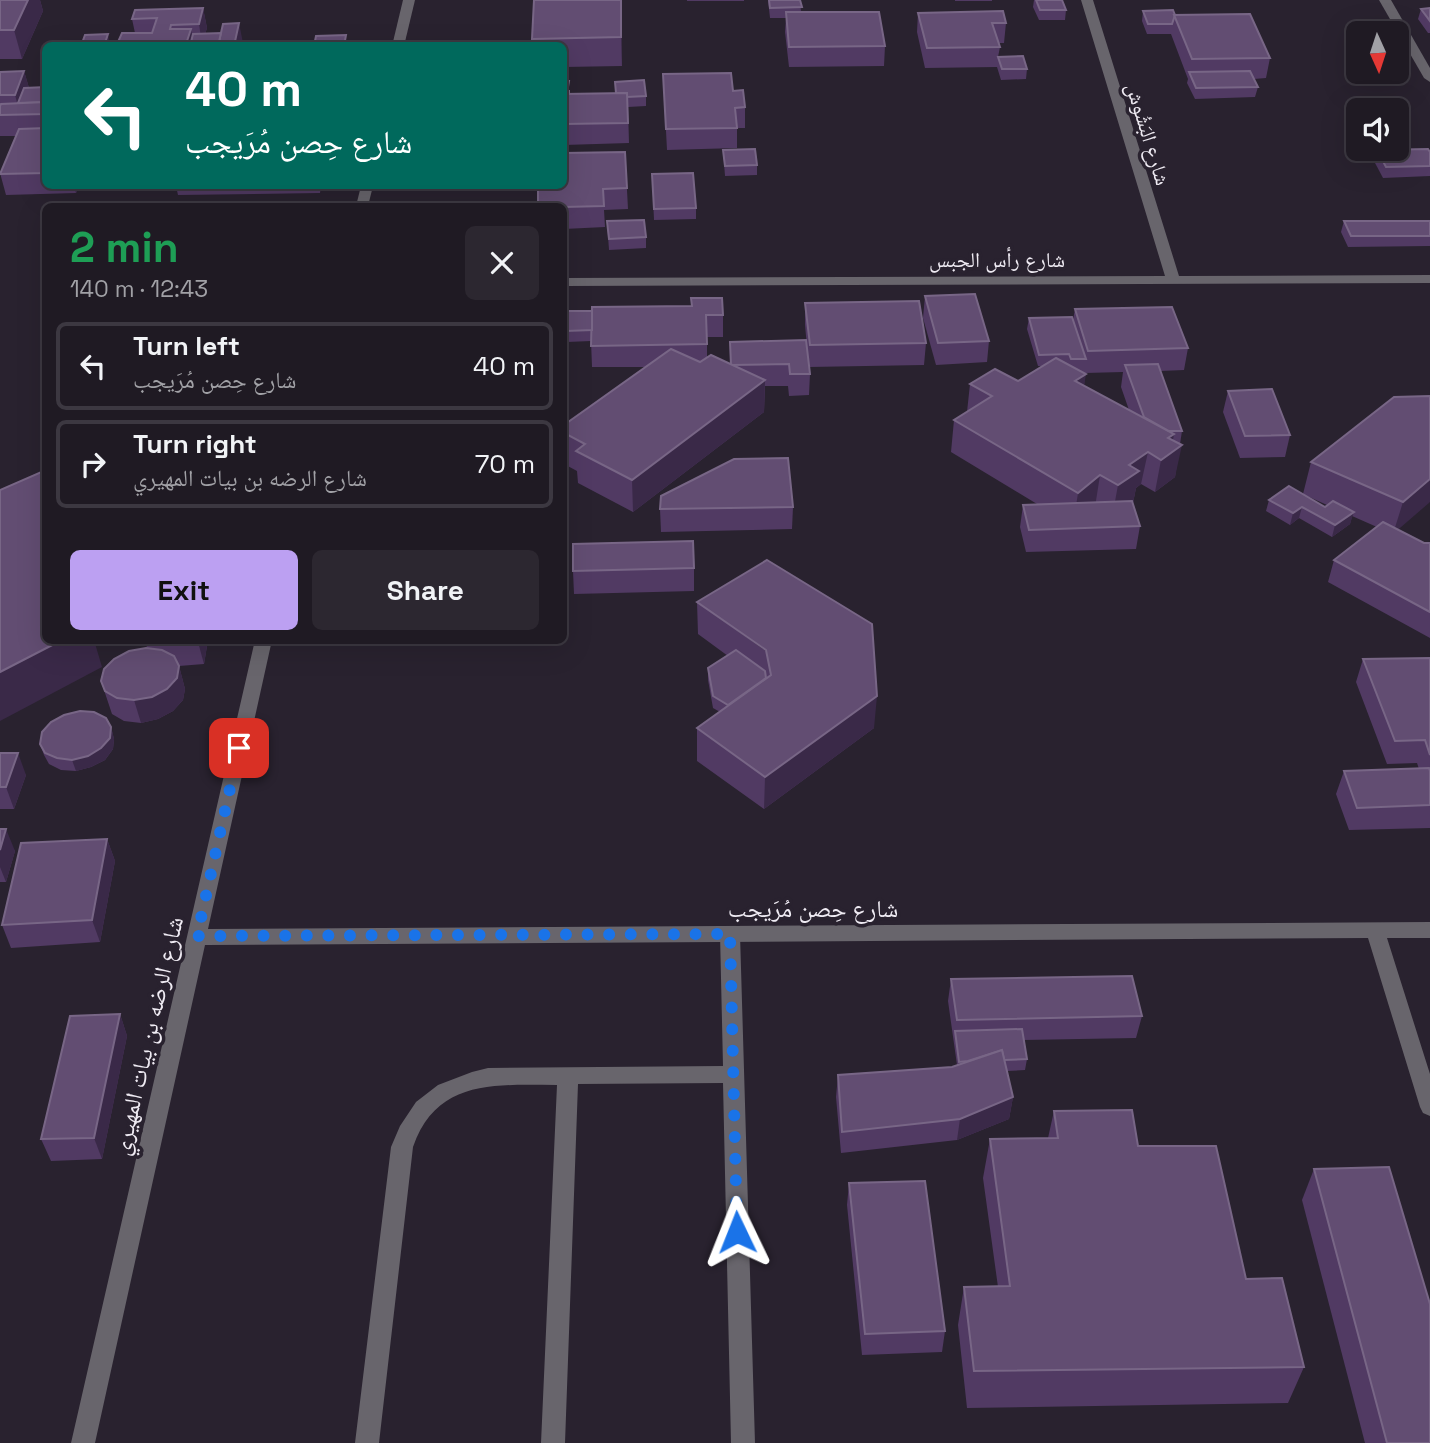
<!DOCTYPE html>
<html lang="en">
<head>
<meta charset="utf-8">
<style>
  body { margin:0; font-family:"Space Grotesk","Noto Naskh Arabic",sans-serif; background:#2c2730; color:#f1f3f6; height:100vh; display:flex; flex-direction:column; font-size:26px; white-space:nowrap }
  * { box-sizing:border-box; margin:0 }
  p { font-size:23px; color:#a1a1a6 }
  .icon { flex:none; width:38px; height:38px; fill:none; stroke:currentColor; stroke-width:2; stroke-linecap:round; stroke-linejoin:round }
  .map { position:relative; flex:1; overflow:hidden }
  .panel { position:absolute; left:42px; top:203px; width:525px; height:441px; display:flex; flex-direction:column; background:#1f1a23; border-radius:10px; box-shadow:0 7px 28px #0002,0 0 0 2px #3c3841 }
  .panel>* { flex:none }
  .banner { position:absolute; left:42px; top:42px; width:525px; height:147px; border-radius:10px; box-shadow:0 7px 28px #0002,0 0 0 2px #3c3841; background:#00695c; color:#fff; overflow:hidden }
  .needle { width:46px; rotate:177deg }
  .controls { position:absolute; left:1346px; top:21px; display:grid; gap:14px }
  .controls a { display:grid; place-items:center; width:63px; height:63px; border-radius:10px; background:#1f1a23; box-shadow:0 7px 28px #0002,0 0 0 2px #3c3841; font-size:35px }
  .pin { position:absolute; display:grid; place-items:center; width:60px; height:60px; color:#fff; margin:-30px; border-radius:14px; box-shadow:0 4px 10px #0006 }
  .me { position:absolute; width:77px; margin:-38px; rotate:358deg; stroke-linejoin:round; filter:drop-shadow(0 0 5px #0008) }
  .turn { display:flex; align-items:center; gap:24px; height:147px; padding:0 28px; font-size:32px }
  .turn .icon { width:91px; height:91px; stroke-width:2.5 }
  .turn b { display:block; font-size:49px; line-height:60px }
  .round { display:grid; place-items:center; flex:none; width:74px; height:74px; border-radius:10px; background:#2c2730 }
  .head { display:flex; align-items:center; justify-content:space-between; height:119px; padding:0 28px }
  h1 { font-size:42px; font-weight:700; line-height:52px; color:#1e9e55 }
  .cta { display:flex; gap:14px; margin-top:auto; padding:14px 28px }
  .cta a { flex:1; height:80px; border-radius:10px; background:#bca0f2; color:#111; font-size:28px; font-weight:700; line-height:80px; text-align:center }
  .cta a+a { background:#2c2730; color:#f1f3f6 }
  ul { padding:0; list-style:none }
  li { display:flex; align-items:center; gap:21px; height:88px; margin:0 14px 10px; padding:0 14px; border:4px solid #3c3841; border-radius:10px }
  li div { flex:1 }
  li b { display:block; font-size:26px }
  li em { font-style:normal }
  .map>svg:first-child { display:block }
</style>
</head>
<body>
<div class="map">
<svg width="1430" height="1443" viewBox="0 0 1430 1443">
  <rect width="100%" height="100%" fill="#29222f"/>
  <g fill="none" stroke-linecap="round" stroke-linejoin="round">
    <g fill="#68656c" fill-rule="evenodd">
      <polygon points="1379,0 1391,0 1430,68 1430,82 1424,78"/>
      <path d="M730,926l7,3 3,5 15,509h-24l-8,-360 -145,1 -13,359h-24l16,-358c-60,0 -120,-7 -144,62l-34,296h-24l36,-296 9,-21 16,-24 22,-17 34,-13 16,-4 235,-2 -3,-132 3,-5z"/>
    </g>
    <g fill="#68656c" fill-rule="evenodd">
      <polygon points="403,0 415,0 404,46 392,46"/>
      <polygon points="1081,0 1093,0 1179,276 1430,275 1430,283 564,286 564,278 1165,276"/>
      <polygon points="361,186 373,186 368,206 356,206"/>
      <polygon points="255,640 272,640 208,929 1430,922 1430,938 1387,938 1430,1074 1430,1116 1423,1113 1420,1107 1368,938 205,945 95,1443 71,1443"/>
    </g>
  </g>
  <g fill="#513a63" fill-rule="evenodd">
    <polygon points="0,0 40,0 43,11 22,59 0,59"/>
    <polygon points="534,0 621,0 622,66 564,67 564,46 532,46"/>
    <rect x="687" y="0" width="57" height="1"/>
    <polygon points="768,0 800,0 801,12 885,46 884,66 789,67 785,32 786,18 770,18"/>
    <rect x="955" y="0" width="37" height="1"/>
    <polygon points="1034,0 1062,0 1066,10 1065,20 1039,20 1033,7"/>
    <polygon points="203,8 207,28 205,34 243,43 242,46 119,46 118,42 135,33 132,19"/>
    <polygon points="1430,8 1430,33 1428,33 1418,19 1421,9"/>
    <polygon points="1143,11 1175,15 1270,58 1266,78 1254,79 1258,87 1255,97 1195,99 1187,83 1188,79 1171,34 1147,34 1142,21"/>
    <polygon points="918,13 1006,23 1004,43 998,43 1000,47 998,57 1027,69 1026,79 1001,80 997,67 925,68 917,32"/>
    <polygon points="24,71 29,88 46,87 46,186 79,186 76,193 6,195 0,173 16,136 0,136 0,72"/>
    <polygon points="663,74 733,91 745,107 745,128 737,128 737,148 667,150"/>
    <polygon points="564,81 569,81 569,94 646,96 646,106 628,107 629,143 564,145"/>
    <polygon points="723,150 757,165 757,175 725,176"/>
    <polygon points="1377,150 1430,152 1430,176 1383,178 1374,161"/>
    <polygon points="625,152 628,209 604,210 605,227 564,229 564,206"/>
    <polygon points="652,174 696,208 696,219 654,220"/>
    <polygon points="103,186 145,186 145,188 104,188"/>
    <polygon points="176,186 321,186 320,193 178,195"/>
    <polygon points="607,221 646,237 646,248 609,250"/>
    <polygon points="1344,221 1430,221 1430,246 1348,247 1341,232"/>
    <polygon points="925,296 989,341 987,362 936,365 923,318"/>
    <polygon points="805,303 926,343 924,365 809,367 810,374 809,395 789,396 788,386 765,386 764,412 633,512 578,483 577,471 564,464 564,425 646,367 592,367 591,341 567,342 567,341 566,365 564,365 564,306 567,315 723,315 723,337 707,337 707,358 730,364 730,342 807,347 805,325"/>
    <path d="M1075,309l113,39 -4,22 -24,1 22,60 -7,46 -20,15 -14,-8 -5,4 -3,15 7,23 -4,23 -110,3 -6,-25 3,-22 14,-1 -86,-52 3,-32 13,-8 3,-28 48,-3 24,-15h-4l-11,-37 2,-11 44,2zM1123,372l-2,15 8,23 -45,-24 1,-13z"/>
    <polygon points="1228,391 1290,435 1285,457 1240,458 1223,412"/>
    <path d="M1430,396l-32,134 26,13h6v95l-102,-56 6,-22 43,-33 -25,-11 -2,8 -18,13 -33,-19 -9,7 -24,-14 3,-11 34,-6 8,-32zM1307,496l20,9 -2,2z"/>
    <polygon points="793,507 792,529 661,532 660,509"/>
    <polygon points="694,568 694,591 574,594 573,571"/>
    <polygon points="697,602 874,728 764,809 697,761 697,728 720,712 713,708 708,680 708,668 728,656 698,634"/>
    <polygon points="208,640 204,664 179,666 185,689 183,700 173,711 158,719 141,723 124,721 112,714 101,681 147,648 146,644"/>
    <polygon points="1430,658 1430,828 1349,830 1336,794 1344,771 1419,769 1417,763 1387,764 1356,682 1363,659"/>
    <polygon points="111,727 114,739 113,749 105,760 91,767 76,771 61,770 49,764 44,755 40,744"/>
    <polygon points="0,753 26,775 14,809 0,809"/>
    <polygon points="0,829 15,851 6,882 0,882"/>
    <polygon points="107,839 115,861 100,942 11,948 2,925"/>
    <polygon points="951,979 1142,1016 1136,1038 1024,1040 1027,1059 1025,1070 1007,1071 1013,1097 1009,1119 957,1140 841,1153 836,1097 838,1075 952,1067 957,1065 948,1001"/>
    <polygon points="120,1014 127,1036 102,1159 51,1161 41,1139"/>
    <polygon points="1054,1111 1138,1146 1246,1279 1304,1367 1288,1403 967,1408 958,1325 964,1287 998,1287 983,1178 990,1139 1048,1138"/>
    <polygon points="1314,1169 1430,1443 1365,1443 1302,1200"/>
    <polygon points="849,1183 945,1331 942,1352 862,1355 847,1205"/>
  </g>
  <g fill="#3a2948">
    <polygon points="28,0 40,0 43,11 22,59 14,30"/>
    <polygon points="621,0 622,66 621,37"/>
    <polygon points="203,8 207,28 202,44 199,24"/>
    <polygon points="239,23 243,43 242,46 234,46"/>
    <polygon points="191,29 194,46 188,46 187,41"/>
    <polygon points="108,34 110,46 104,46"/>
    <polygon points="24,71 30,91 19,110 15,95"/>
    <polygon points="74,186 79,186 76,193"/>
    <polygon points="566,306 567,341 566,365 564,343"/>
    <polygon points="1086,374 1081,405 1075,381"/>
    <polygon points="765,380 764,412 633,512 632,480"/>
    <polygon points="1174,434 1171,453 1182,445 1175,477 1155,492 1161,460 1168,438"/>
    <polygon points="1148,452 1141,484 1136,488 1133,503 1112,518 1118,485 1129,465"/>
    <polygon points="1100,475 1095,507 1073,525 1078,493"/>
    <polygon points="1430,479 1430,502 1393,534 1403,502"/>
    <polygon points="1302,507 1299,518 1290,525 1293,513"/>
    <polygon points="1354,512 1350,524 1332,537 1335,525"/>
    <polygon points="62,640 94,640 102,667 0,721 0,672"/>
    <polygon points="198,640 208,640 204,664 198,642"/>
    <polygon points="179,666 185,689 183,700 173,711 158,719 141,723 134,700"/>
    <polygon points="877,696 874,728 764,809 765,777"/>
    <polygon points="111,727 114,739 113,749 105,760 91,767 76,771 72,760"/>
    <polygon points="18,753 26,775 14,809 6,787"/>
    <polygon points="6,829 15,851 6,882 0,867 0,850"/>
    <polygon points="107,839 115,861 100,942 92,920"/>
    <polygon points="120,1014 127,1036 102,1159 94,1138"/>
    <polygon points="1013,1097 1009,1119 957,1140 960,1119"/>
  </g>
  <g fill="#624d72" stroke="#786686" stroke-width="2">
    <polygon points="0,0 28,0 14,30 0,30"/>
    <polygon points="534,0 621,0 621,37 532,39"/>
    <polygon points="769,0 800,0 802,7 770,8"/>
    <polygon points="1036,0 1062,0 1066,10 1040,10"/>
    <polygon points="203,8 199,24 171,25 170,29 191,29 187,41 176,41 175,46 163,46 164,41 118,42 122,33 152,33 157,18 132,19 135,10"/>
    <polygon points="1430,8 1430,21 1421,9"/>
    <polygon points="1173,10 1175,15 1172,24 1148,24 1143,11"/>
    <polygon points="1003,11 1006,23 992,23 1000,47 927,48 918,13"/>
    <polygon points="786,12 879,12 885,46 789,47"/>
    <polygon points="1250,14 1270,58 1192,59 1174,15"/>
    <polygon points="239,23 234,46 218,46 223,24"/>
    <polygon points="221,33 218,46 190,46 193,34"/>
    <polygon points="108,34 104,46 81,46 85,35"/>
    <polygon points="346,35 344,46 314,46 316,36"/>
    <polygon points="1023,56 1027,69 1002,69 998,57"/>
    <polygon points="24,71 15,95 0,95 0,72"/>
    <polygon points="1250,71 1258,87 1196,88 1189,72"/>
    <polygon points="731,73 733,91 743,90 745,107 735,108 737,128 666,129 663,74"/>
    <polygon points="644,80 646,96 627,97 627,93 616,93 615,82"/>
    <polygon points="564,81 569,81 568,87 564,87"/>
    <polygon points="46,87 46,102 18,103 24,88"/>
    <rect x="564" y="91" width="5" height="3"/>
    <polygon points="627,93 628,123 564,124 564,94"/>
    <polygon points="46,102 46,114 0,115 0,106 1,104"/>
    <polygon points="46,128 46,173 0,174 19,129"/>
    <polygon points="755,149 757,165 725,166 723,150"/>
    <polygon points="1428,149 1430,152 1430,166 1386,167 1377,150"/>
    <polygon points="625,152 627,188 603,189 604,206 564,207 564,206 538,206 538,186 564,186 564,153"/>
    <polygon points="693,173 696,208 654,209 652,174"/>
    <polygon points="644,220 646,237 609,239 607,221"/>
    <polygon points="1344,221 1430,221 1430,236 1351,236"/>
    <polygon points="975,294 989,341 938,343 925,296"/>
    <polygon points="691,298 722,298 723,315 706,315 707,344 591,346 592,307 692,306"/>
    <polygon points="919,301 926,343 810,345 805,303"/>
    <polygon points="564,306 566,306 564,343"/>
    <polygon points="1172,307 1188,348 1088,351 1075,309"/>
    <polygon points="567,311 592,311 592,330 566,331"/>
    <polygon points="1072,317 1086,359 1071,359 1069,354 1039,355 1029,318"/>
    <polygon points="806,340 810,374 790,374 789,364 731,365 730,342"/>
    <polygon points="671,349 700,362 711,355 765,380 632,480 576,451 585,444 564,433 564,425"/>
    <polygon points="1056,358 1086,374 1075,381 1174,434 1168,438 1182,445 1161,460 1148,452 1129,465 1139,471 1118,485 1100,475 1078,493 954,420 992,396 970,384 995,369 1018,381"/>
    <polygon points="1158,364 1182,431 1169,431 1144,417 1125,365"/>
    <polygon points="1272,389 1290,435 1245,436 1228,391"/>
    <polygon points="1430,396 1430,479 1403,502 1311,462 1394,397"/>
    <polygon points="788,458 793,507 660,509 661,496 734,459"/>
    <polygon points="46,470 46,640 62,640 0,672 0,490"/>
    <polygon points="1289,486 1325,507 1333,501 1354,512 1335,525 1302,507 1293,513 1269,500"/>
    <polygon points="1132,501 1140,526 1029,530 1023,505"/>
    <polygon points="1383,522 1424,543 1430,543 1430,612 1334,560"/>
    <polygon points="693,541 694,568 573,571 573,544"/>
    <polygon points="767,560 872,624 877,696 765,777 697,728 771,675 766,650 697,602"/>
    <polygon points="147,640 198,640 198,642 146,644"/>
    <polygon points="146,648 162,650 174,656 179,666 177,678 167,689 152,697 134,700 117,698 105,691 101,681 104,669 114,659 129,651"/>
    <polygon points="736,650 765,671 766,678 728,705 713,696 708,668"/>
    <polygon points="1430,658 1430,755 1425,740 1395,741 1363,659"/>
    <polygon points="80,711 94,712 106,718 111,727 110,738 101,748 88,756 72,760 57,758 45,753 40,744 42,732 51,722 64,715"/>
    <polygon points="0,753 18,753 6,787 0,787"/>
    <polygon points="1429,768 1430,771 1430,805 1357,808 1344,771"/>
    <polygon points="0,829 6,829 0,850"/>
    <polygon points="107,839 92,920 2,925 21,843"/>
    <polygon points="1132,976 1142,1016 957,1020 951,979"/>
    <polygon points="120,1014 94,1138 41,1139 70,1016"/>
    <polygon points="1022,1029 1027,1059 1004,1060 1002,1050 968,1061 959,1062 955,1031"/>
    <polygon points="1002,1050 1013,1097 960,1119 842,1132 838,1075 952,1067"/>
    <polygon points="1132,1110 1138,1146 1216,1146 1246,1279 1282,1278 1304,1367 974,1371 964,1287 1010,1286 990,1139 1058,1138 1054,1111"/>
    <polygon points="1389,1167 1430,1304 1430,1443 1387,1443 1314,1169"/>
    <polygon points="925,1181 945,1331 865,1334 849,1183"/>
  </g>
  <g fill="none" stroke-linecap="round" stroke-linejoin="round">
    <polyline stroke="#1a73e8" stroke-width="12" stroke-dasharray="0 21.6" points="239,748 197,936 730,934 737,1232"/>
  </g>
  <g text-anchor="middle" stroke-width="7" stroke-linejoin="round" paint-order="stroke">
    <g font-size="21" fill="#efebf3" stroke="#29222f">
      <text transform="translate(1148 134) rotate(73)" y="7">شارع البَشُوش</text>
      <text x="997" y="267">شارع رأس الجبس</text>
    </g>
    <g font-size="24" fill="#efebf3" stroke="#29222f">
      <text x="813" y="917">شارع حِصن مُرَيجب</text>
      <text transform="translate(148 1036) rotate(-77)" y="8">شارع الرضه بن بيات المهيري</text>
    </g>
  </g>
</svg>
<div class="controls">
<a><svg class="needle" viewBox="-14 -14 28 28"><path d="M0-13l5 13h-10z" fill="#e53935"/><path d="M0 13l5-13h-10z" fill="#a1a1a6"/></svg></a>
<a><svg class="icon" aria-label="sound" viewBox="0 0 24 24"><path d="M4 9h4l5-4v14l-5-4H4zM17 9q2 3 0 6"/></svg></a>
</div>
<div class="pin" style="left:239px;top:748px;background:#d93025"><svg class="icon" aria-label="arrive" viewBox="0 0 24 24"><path d="M6 21V4h12l-3 4 3 4H6"/></svg></div>
<svg class="me" style="left:737px;top:1232px" viewBox="-20 -20 40 40"><path d="M0-17L14 15 0 8-14 15z" fill="#1a73e8" stroke="#fff" stroke-width="4"/></svg>
<div class="banner">
<div class="turn"><svg class="icon" aria-label="left" viewBox="0 0 24 24"><path d="M17 20v-9H6M10 6l-5 5 5 5"/></svg><div><b>40 m</b>شارع حِصن مُرَيجب</div></div>
</div>
<section class="panel">
<div class="head"><div><h1>2 min</h1><p>140 m · 12:43</p></div><a class="round"><svg class="icon" aria-label="close" viewBox="0 0 24 24"><path d="M6 6l12 12M18 6L6 18"/></svg></a></div>
<ul>
<li><svg class="icon" aria-label="left" viewBox="0 0 24 24"><path d="M17 20v-9H6M10 6l-5 5 5 5"/></svg><div><b>Turn left</b><p>شارع حِصن مُرَيجب</p></div><em>40 m</em></li>
<li><svg class="icon" aria-label="right" viewBox="0 0 24 24"><path d="M7 20v-9h11M14 6l5 5-5 5"/></svg><div><b>Turn right</b><p>شارع الرضه بن بيات المهيري</p></div><em>70 m</em></li>
</ul>
<div class="cta"><a>Exit</a><a>Share</a></div>
</section>
</div>
</body>
</html>
